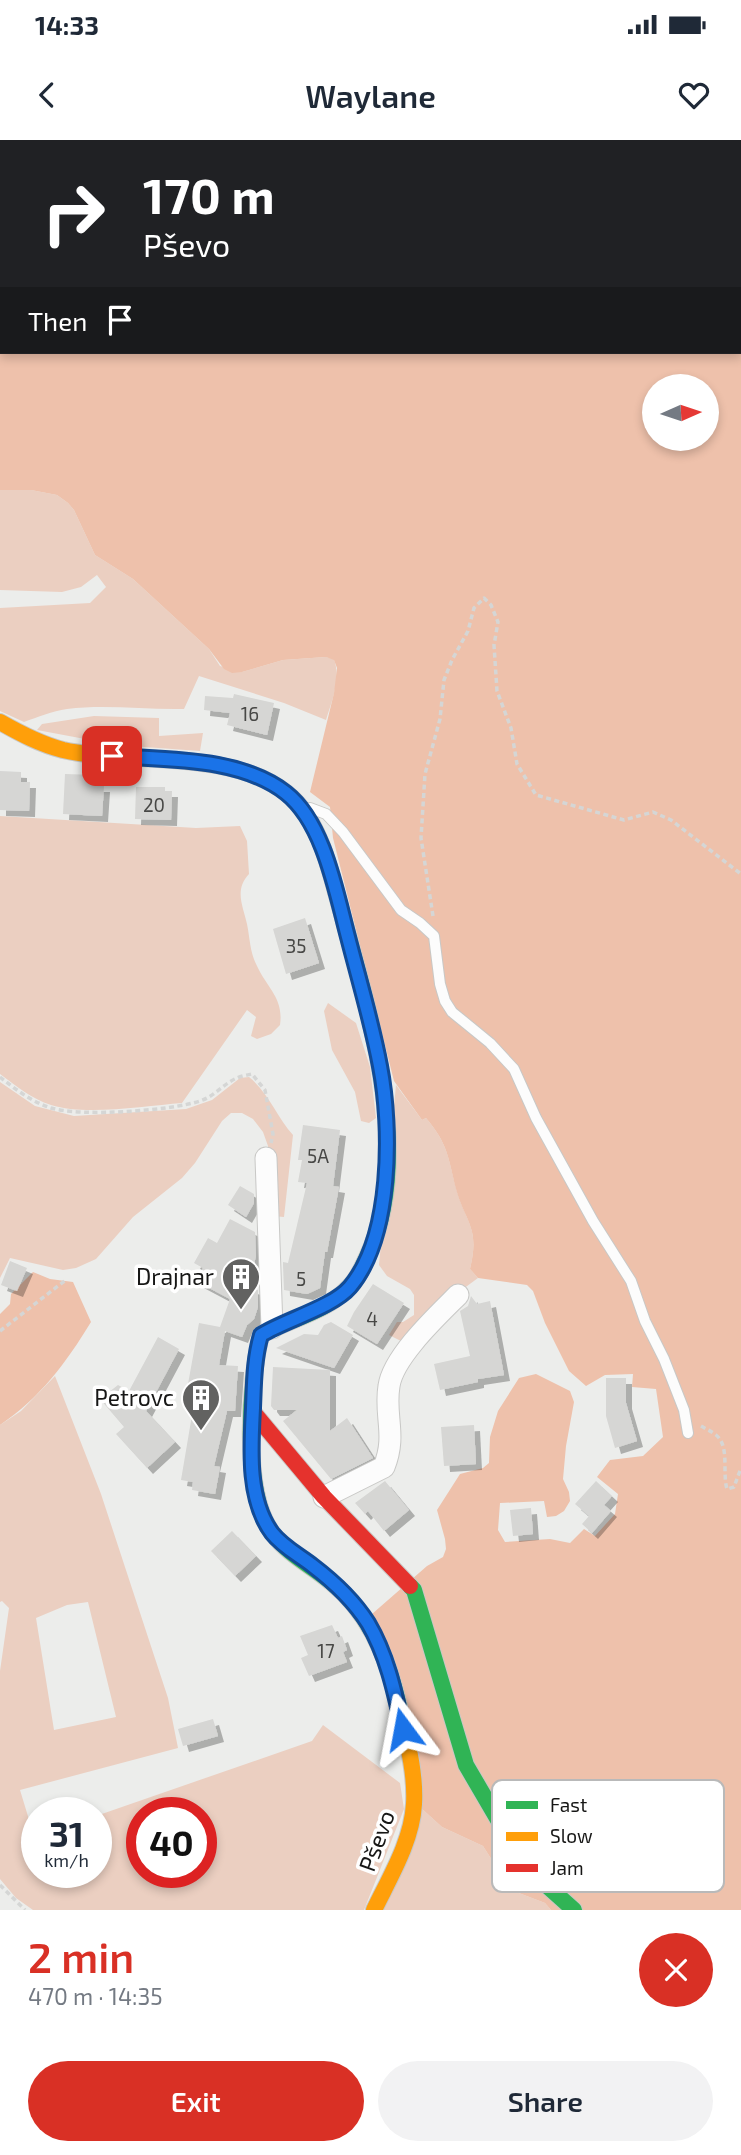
<!DOCTYPE html>
<html lang="en">
<head>
<meta charset="utf-8">
<style>
  body { margin:0; font-family:"Exo 2",sans-serif; background:#f2f2f3; color:#1f2937; height:100vh; display:flex; flex-direction:column; font-size:26px; white-space:nowrap }
  * { box-sizing:border-box; margin:0 }
  p { font-size:23px; color:#747a83 }
  .icon { flex:none; width:38px; height:38px; fill:none; stroke:currentColor; stroke-width:2; stroke-linecap:round; stroke-linejoin:round }
  .map { position:relative; height:1770px; overflow:hidden }
  .drawer { display:flex; flex-direction:column; background:#fff; flex:1 }
  .drawer>* { flex:none }
  .guide { position:absolute; left:0px; top:0px; width:742px; height:214px; box-shadow:0 4px 10px #0003; background:#202124; color:#fff; overflow:hidden }
  .needle { width:46px; rotate:87deg }
  .tools { position:absolute; left:642px; top:234px; display:grid; gap:14px }
  .tools a { display:grid; place-items:center; width:77px; height:77px; border-radius:50%; background:#fff; box-shadow:0 4px 10px #0003; font-size:35px }
  .speed { position:absolute; left:21px; top:1657px; display:flex; gap:14px; font-size:35px; font-weight:700; text-align:center }
  .speed>* { display:grid; place-content:center; width:91px; height:91px; border-radius:50%; background:#fff; box-shadow:0 4px 10px #0003; line-height:1 }
  .speed small { font-size:18px; font-weight:400 }
  .speed .limit { border:10px solid #d22; background:#fff; color:#111 }
  .pin { position:absolute; display:grid; place-items:center; width:60px; height:60px; color:#fff; margin:-30px; border-radius:14px; box-shadow:0 4px 10px #0006 }
  .me { position:absolute; width:77px; margin:-38px; rotate:347deg; stroke-linejoin:round; filter:drop-shadow(0 0 5px #0008) }
  .turn { display:flex; align-items:center; gap:24px; height:147px; padding:0 28px; font-size:32px }
  .turn .icon { width:91px; height:91px; stroke-width:2.5 }
  .turn b { display:block; font-size:49px; line-height:60px }
  .then { display:flex; align-items:center; height:66px; padding:0 28px; background:#0003; gap:14px; font-size:26px }
  .round { display:grid; place-items:center; flex:none; width:74px; height:74px; border-radius:37px; background:#f2f2f3 }
  .overview { display:flex; align-items:center; justify-content:space-between; height:119px; padding:0 28px }
  h1 { font-size:42px; font-weight:600; line-height:52px; color:#d93025 }
  .button { display:flex; gap:14px; margin-top:auto; padding:14px 28px }
  .button a { flex:1; height:80px; border-radius:42px; background:#d93025; color:#fff; font-size:28px; font-weight:600; line-height:80px; text-align:center }
  .button a+a { background:#f2f2f3; color:#1f2937 }
  .status { display:flex; justify-content:space-between; align-items:center; height:49px; padding:0 35px; background:#fff; direction:ltr }
  .status svg { height:19px; fill:currentColor }
  header { display:flex; justify-content:space-between; align-items:center; height:91px; padding:0 28px; background:#fff; font-size:32px; font-weight:600 }
  .map>svg:first-child { display:block }
</style>
</head>
<body>
<div class="status"><b>14:33</b><svg viewBox="0 0 49 12"><path d="M0 12V9h3v3zM5 12V6h3v6zM10 12V3h3v9zM15 12V0h3v12zM26 1h20v11H26zM47 4h2v5h-2z"/></svg></div>
<header><svg class="icon" aria-label="back" viewBox="0 0 24 24"><path d="M15 5l-7 7 7 7"/></svg>Waylane<svg class="icon" aria-label="heart" viewBox="0 0 24 24"><path d="M12 20l-8-8c-3-5 5-10 8-4 3-6 11-1 8 4z"/></svg></header>
<div class="map">
<svg width="741" height="1770" viewBox="0 0 741 1770">
  <defs>
    <filter id="shadow"><feDropShadow dx="6" dy="6" stdDeviation="0" flood-color="#0004"/></filter>
  </defs>
  <rect width="100%" height="100%" fill="#ecedeb"/>
  <g fill="#ebcfc1" fill-rule="evenodd">
    <path d="M0,350h31l26,5 11,8 6,7 21,45 38,24 76,70 11,17 22,6 41,-12 43,-3 8,2c7,20 -2,42 -8,61l-42,-17 -85,-27 -15,33c-38,1 -78,-5 -117,0 -15,2 -29,8 -43,13l-24,-11v-103l90,-5 16,-16 -9,-12 -16,12 -19,5 -62,-2z"/>
    <polygon points="94,576 159,578 159,596 203,593 200,611 117,605 37,590 42,584"/>
    <path d="M0,676l196,12 44,-2 7,15 2,33c-15,16 -6,32 -2,50 3,15 3,29 10,42 10,22 27,32 23,59l-9,9 -14,5 -6,-3 5,-19 -9,-7 -65,93c-37,3 -97,13 -131,2 -19,-6 -35,-19 -51,-31z"/>
    <polygon points="328,863 356,883 370,927 376,978 369,983 361,981 355,952 332,910 324,871"/>
    <path d="M249,937c19,15 28,40 44,58l-9,82 -12,-1 -4,-70 -5,-14 -10,-13 -11,-6h-11l-9,8 -27,42 -13,15 -49,39 -37,42 -20,9 -13,2 -53,-12 -10,20v-196l35,24 39,10 112,-7 26,-9 28,-22z"/>
    <path d="M396,945l26,35 4,-2c22,26 22,39 30,70 10,36 24,39 14,81l8,9 -15,11 -58,54 -16,-8 8,-13h6l11,-7v-20l-4,-6 -23,-13 -8,-11z"/>
    <path d="M55,1236l46,118 67,204 10,50 -158,42 14,46h3v36h59v-56l216,-75 11,-16 77,58 4,26 -40,101h-331l-17,-12 -16,-19v-208l9,-63 -7,-7 -2,1v-177l21,-14zM88,1462l28,115 -62,13 -18,-112 31,-13zM142,1673h59v59h-59z"/>
    <polygon points="421,1668 442,1687 483,1706 511,1750 545,1763 551,1770 382,1770"/>
  </g>
  <g fill="#eec1ab" fill-rule="evenodd">
    <path d="M0,0h741v1770h-190l-6,-7 -34,-13 -28,-44 -41,-19 -21,-19 -49,-194 55,-48 16,-9 3,-8 -1,-10 -8,-29 23,-36 23,-6 6,-5 1,-26 8,-26 21,-33 17,-4 34,17 4,11 -8,44 -3,33 6,13 1,9 -6,10 -8,5 -9,1 -3,-16 -44,2 -2,27 7,12 45,-3 20,4 14,-14 11,7 20,-22 3,-20 -21,-17 13,-17 33,-4 20,-19 -7,-48 -24,-2 1,-13 -28,1 -19,11 -17,-15 -24,-48 -12,-32 -6,-6 -49,-7 -8,-9c10,-42 -4,-45 -14,-80 -8,-32 -8,-45 -30,-71l-4,2 -28,-39 -61,-243 -3,-31 -20,-15 24,-99 3,-25 -3,-8 -8,-3 -43,3 -41,12 -10,1 -8,-4 -15,-20 -76,-70 -38,-24 -21,-45 -6,-7 -11,-8 -26,-5h-31zM2,2h738v210h-738zM654,247h53v52h-53z"/>
    <path d="M33,1132l17,7 23,3 18,40c-25,41 -51,76 -91,103v-111l10,-10 1,-10z"/>
  </g>
  <g fill="#d6d6d4" filter="url(#shadow)">
    <polygon points="234,554 274,563 267,595 227,585 230,573 204,570 205,556 233,558"/>
    <polygon points="0,631 21,632 21,642 30,642 29,671 0,670"/>
    <polygon points="65,634 95,635 94,646 104,646 102,676 63,674"/>
    <polygon points="136,647 165,647 165,651 172,651 171,680 135,679"/>
    <polygon points="305,778 319,823 286,834 273,789"/>
    <polygon points="303,985 340,990 333,1046 339,1047 327,1112 325,1112 320,1148 307,1154 284,1150 283,1125 283,1122 288,1123 307,1043 298,1042 302,1020 298,1020"/>
    <polygon points="240,1046 254,1054 254,1063 246,1077 228,1065"/>
    <polygon points="230,1079 255,1092 256,1116 248,1147 258,1150 258,1167 254,1179 247,1185 242,1197 225,1191 219,1225 238,1226 235,1271 227,1271 214,1326 220,1327 215,1354 192,1350 193,1342 181,1340 192,1275 208,1278 210,1248 188,1244 199,1183 220,1187 230,1159 196,1141 203,1128 194,1123 208,1098 217,1103"/>
    <polygon points="10,1121 27,1128 17,1151 1,1145"/>
    <polygon points="373,1144 404,1163 377,1204 347,1186 354,1172"/>
    <polygon points="471,1156 477,1164 490,1161 504,1235 478,1239 478,1242 440,1250 434,1224 470,1216 460,1171 468,1166"/>
    <polygon points="331,1182 353,1195 334,1228 276,1208 304,1194 318,1195 324,1185"/>
    <polygon points="158,1197 179,1209 146,1271 175,1302 147,1328 116,1294 124,1287 100,1259 118,1245 129,1251"/>
    <polygon points="273,1227 330,1230 330,1291 347,1278 373,1318 331,1339 283,1281 297,1270 274,1270 271,1266"/>
    <polygon points="606,1238 626,1238 626,1263 637,1301 615,1308 606,1276"/>
    <polygon points="474,1285 476,1324 444,1326 441,1287"/>
    <polygon points="385,1341 409,1370 384,1391 368,1371 365,1374 355,1363"/>
    <polygon points="596,1341 612,1356 604,1365 611,1371 592,1393 582,1384 589,1376 575,1364"/>
    <polygon points="531,1368 533,1394 513,1396 510,1370"/>
    <polygon points="232,1391 256,1416 235,1436 211,1411"/>
    <polygon points="332,1485 338,1498 342,1496 347,1510 343,1512 347,1522 309,1536 301,1518 308,1515 300,1496"/>
    <polygon points="213,1579 218,1596 183,1606 178,1589"/>
  </g>
  <g fill="none" stroke-linecap="round" stroke-linejoin="round">
    <defs>
      <polyline id="lane" points="310,668 326,674 343,692 401,770 420,783 434,796 440,844 445,861 452,872 490,903 514,929 536,978 593,1081 631,1141 645,1181 664,1219 684,1270 688,1293"/>
      <g id="street">
        <polyline points="266,1018 272,1188"/>
        <path d="M324,1357l60,-30c13,-32 0,-51 5,-81 4,-29 48,-70 69,-91"/>
      </g>
      <g id="fast">
        <path d="M336,752c28,104 81,260 32,363 -5,11 -10,24 -19,32 -22,25 -60,32 -88,48 -12,47 -19,160 12,199 15,20 39,32 58,48 38,30 58,79 68,125"/>
        <polyline points="410,1446 414,1450 466,1625 525,1726 574,1770"/>
      </g>
      <g id="slow">
        <path d="M0,582c21,12 40,22 63,28 69,16 184,-4 235,54 21,24 30,58 38,88"/>
        <path d="M374,1770c16,-33 38,-69 40,-106 2,-32 -8,-67 -15,-97"/>
      </g>
      <polyline id="jam" points="253,1272 324,1357 410,1446"/>
    </defs>
    <use href="#lane" stroke="#c8c8c6" stroke-width="12"/>
    <use href="#street" stroke="#c8c8c6" stroke-width="23"/>
    <use href="#fast" stroke="#c8c8c6" stroke-width="18"/>
    <use href="#slow" stroke="#c8c8c6" stroke-width="18"/>
    <use href="#jam" stroke="#c8c8c6" stroke-width="18"/>
    <g stroke="#d5d6d5" stroke-width="3.5" stroke-dasharray="5 3.5" stroke-linecap="butt">
      <polyline points="159,0 160,2"/>
      <polyline points="0,133 2,134"/>
      <polyline points="433,776 421,698 425,634 440,579 444,540 452,520 468,491 474,468 484,458 491,465 498,482 494,505 497,551 511,588 517,624 536,655 624,680 653,672 671,680 741,734"/>
      <path d="M0,937c15,12 32,25 51,31 31,9 118,3 149,-7 15,-5 23,-17 37,-23 4,-2 10,-3 15,-4l13,16 8,44 -2,9"/>
      <polyline points="0,1191 67,1139"/>
      <path d="M701,1286c5,3 10,5 15,9 14,11 6,38 11,54l7,-2 7,-19"/>
      <polyline points="0,1745 25,1770"/>
    </g>
    <use href="#lane" stroke="#fcfcfc" stroke-width="10"/>
    <use href="#street" stroke="#fcfcfc" stroke-width="21"/>
    <use href="#fast" stroke="#30b455" stroke-width="16"/>
    <use href="#slow" stroke="#ff9f0a" stroke-width="16"/>
    <use href="#jam" stroke="#e5322d" stroke-width="16"/>
  </g>
  <g fill="none" stroke-linecap="round" stroke-linejoin="round">
    <defs>
      <path id="route" d="M112,616c55,4 128,1 174,37 38,30 50,99 62,144 11,43 24,86 32,129 12,62 12,171 -30,221 -17,20 -65,33 -89,48 -7,24 -7,48 -8,73 -2,40 -6,91 19,125 11,14 27,22 41,33 21,16 41,35 55,57 19,32 27,70 35,106"/>
    </defs>
    <use href="#route" stroke="#114b97" stroke-width="18"/>
    <use href="#route" stroke="#1a73e8" stroke-width="12"/>
  </g>
  <defs>
    <symbol id="building-pin" viewBox="-11 -11 22 30"><path d="M0 17L-7.5 6A9.5 9.5 0 1 1 7.5 6Z" fill="#626261" stroke="#fff"/><path d="M-4-6H4V6H1V3H-1V6H-4ZM-2.5-4.3h1.7v1.8h-1.7ZM.8-4.3h1.7v1.8H.8ZM-2.5-1h1.7V.8h-1.7ZM.8-1h1.7V.8H.8Z" fill="#fff"/></symbol>
  </defs>
  <g fill-rule="evenodd">
    <use href="#building-pin" x="219" y="1115" width="44" height="60"/>
    <use href="#building-pin" x="179" y="1236" width="44" height="60"/>
  </g>
  <g text-anchor="middle" stroke-width="7" stroke-linejoin="round" paint-order="stroke">
    <g font-size="19" fill="#484846">
      <text x="250" y="581">16</text>
      <text x="154" y="672">20</text>
      <text x="296" y="813">35</text>
      <text x="318" y="1023">5A</text>
      <text x="301" y="1146">5</text>
      <text x="372" y="1186">4</text>
      <text x="326" y="1518">17</text>
    </g>
    <g font-size="23" fill="#171716" stroke="#fff" text-anchor="end">
      <text x="214" y="1145">Drajnar</text>
      <text x="174" y="1266">Petrovc</text>
    </g>
    <g font-size="23" fill="#171716" stroke="#fff">
      <text transform="translate(377 1701) rotate(-70)" y="8">Pševo</text>
    </g>
  </g>
  <rect x="492" y="1640" width="232" height="112" rx="10" fill="#fff" stroke="#b9b9b9" stroke-width="2"/>
  <rect x="506" y="1661" width="32" height="8" fill="#30b455"/>
  <rect x="506" y="1692" width="32" height="9" fill="#ff9f0a"/>
  <rect x="506" y="1724" width="32" height="8" fill="#e5322d"/>
  <g font-size="19" fill="#171716">
    <text x="550" y="1672">Fast</text>
    <text x="550" y="1703">Slow</text>
    <text x="550" y="1735">Jam</text>
  </g>
</svg>
<div class="tools">
<a><svg class="needle" viewBox="-14 -14 28 28"><path d="M0-13l5 13h-10z" fill="#e53935"/><path d="M0 13l5-13h-10z" fill="#747a83"/></svg></a>
</div>
<div class="speed"><div>31<small>km/h</small></div><div class="limit">40</div></div>
<div class="pin" style="left:112px;top:616px;background:#d93025"><svg class="icon" aria-label="arrive" viewBox="0 0 24 24"><path d="M6 21V4h12l-3 4 3 4H6"/></svg></div>
<svg class="me" style="left:403px;top:1589px" viewBox="-20 -20 40 40"><path d="M0-17L14 15 0 8-14 15z" fill="#1a73e8" stroke="#fff" stroke-width="4"/></svg>
<div class="guide">
<div class="turn"><svg class="icon" aria-label="right" viewBox="0 0 24 24"><path d="M7 20v-9h11M14 6l5 5-5 5"/></svg><div><b>170 m</b>Pševo</div></div>
<div class="then">Then<svg class="icon" aria-label="arrive" viewBox="0 0 24 24"><path d="M6 21V4h12l-3 4 3 4H6"/></svg></div>
</div>
</div>
<section class="drawer">
<div class="overview"><div><h1>2 min</h1><p>470 m · 14:35</p></div><a class="round" style="background:#d93025;color:#fff"><svg class="icon" aria-label="close" viewBox="0 0 24 24"><path d="M6 6l12 12M18 6L6 18"/></svg></a></div>
<div class="button"><a>Exit</a><a>Share</a></div>
</section>
</body>
</html>
